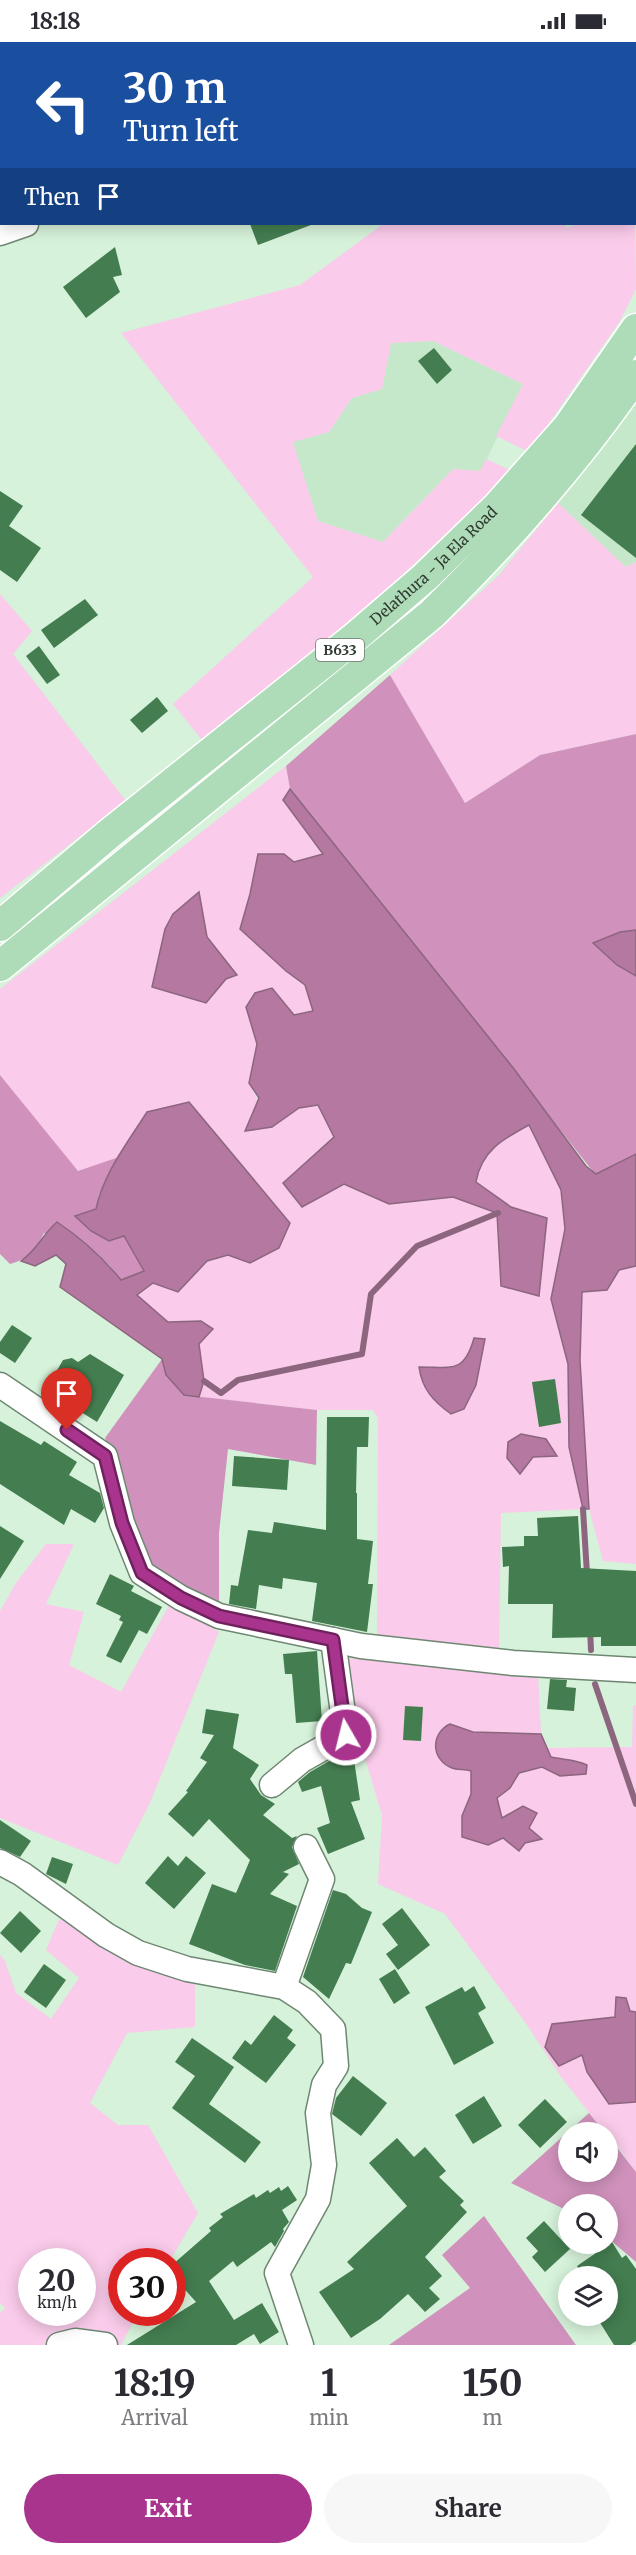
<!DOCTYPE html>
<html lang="en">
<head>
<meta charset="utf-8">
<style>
  body { margin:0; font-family:Merriweather,serif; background:#f7f7f7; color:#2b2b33; height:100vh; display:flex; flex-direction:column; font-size:22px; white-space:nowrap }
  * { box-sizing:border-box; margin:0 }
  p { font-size:20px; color:#7c7c81 }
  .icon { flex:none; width:33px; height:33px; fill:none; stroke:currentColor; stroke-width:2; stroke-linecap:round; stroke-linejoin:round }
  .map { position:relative; height:2303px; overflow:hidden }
  .sheet { display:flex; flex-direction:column; background:#fff; flex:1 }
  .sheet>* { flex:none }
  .hud { position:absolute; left:0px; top:0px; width:636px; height:183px; box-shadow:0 3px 15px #0003; background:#1a4fa0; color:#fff; overflow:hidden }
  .fabs { position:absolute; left:558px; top:2080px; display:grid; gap:12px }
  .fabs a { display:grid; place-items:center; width:60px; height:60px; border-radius:50%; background:#fff; box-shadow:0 3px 15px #0003; font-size:30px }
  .speed { position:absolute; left:18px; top:2206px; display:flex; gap:12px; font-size:30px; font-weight:700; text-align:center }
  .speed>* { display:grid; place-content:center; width:78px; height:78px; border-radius:50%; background:#fff; box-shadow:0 3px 15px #0003; line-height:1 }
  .speed small { font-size:15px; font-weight:400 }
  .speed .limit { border:9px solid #d22; background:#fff; color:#111 }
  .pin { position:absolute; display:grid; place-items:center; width:51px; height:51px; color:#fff; margin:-62px -26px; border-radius:50% 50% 50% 0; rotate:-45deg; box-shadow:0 0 6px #0007 }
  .pin .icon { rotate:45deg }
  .me { position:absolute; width:66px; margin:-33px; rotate:352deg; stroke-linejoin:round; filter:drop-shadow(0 0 4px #0008) }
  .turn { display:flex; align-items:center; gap:21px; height:126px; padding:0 24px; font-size:27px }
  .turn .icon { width:78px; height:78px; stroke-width:2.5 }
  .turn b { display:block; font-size:42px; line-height:51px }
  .then { display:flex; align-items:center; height:57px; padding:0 24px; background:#0003; gap:12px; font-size:22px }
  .eta { display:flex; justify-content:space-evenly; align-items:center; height:102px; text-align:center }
  .eta b { font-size:36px; font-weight:700; line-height:42px }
  .action { display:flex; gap:12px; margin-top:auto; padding:12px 24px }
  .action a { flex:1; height:69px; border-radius:36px; background:#a9348d; color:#fff; font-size:24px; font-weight:700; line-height:69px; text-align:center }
  .action a+a { background:#f7f7f7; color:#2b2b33 }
  .status { display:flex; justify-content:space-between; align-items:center; height:42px; padding:0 30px; background:#fff; direction:ltr }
  .status svg { height:16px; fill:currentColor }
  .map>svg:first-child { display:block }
</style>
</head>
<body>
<div class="status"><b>18:18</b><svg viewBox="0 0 49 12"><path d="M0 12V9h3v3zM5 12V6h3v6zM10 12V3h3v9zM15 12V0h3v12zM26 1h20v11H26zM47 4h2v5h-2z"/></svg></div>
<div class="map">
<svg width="636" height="2303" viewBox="0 0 636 2303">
  <rect width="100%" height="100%" fill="#d6f2da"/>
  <g fill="#c5e8ca">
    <polygon points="433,299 523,342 481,429 453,427 383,500 318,479 292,400 329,390 352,356 382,347 391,301"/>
    <polygon points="636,351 636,520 626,525 558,461"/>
  </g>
  <g fill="#facbea" fill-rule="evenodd">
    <polygon points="635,164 636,247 620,279 529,410 496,394 523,342 433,299 391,301 382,347 352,356 329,390 293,400 318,479 383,500 453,427 480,429 486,417 512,429 375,559 202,698 173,662 313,535 121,291 300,243 383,182 566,182 565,186 579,182 634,182"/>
    <polygon points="558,461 626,525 636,520 636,692 540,713 465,761 390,633 499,533"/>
    <polygon points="0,552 32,589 13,612 126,759 0,856"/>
    <path d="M286,724l4,23 -7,11 40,55 -29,7 -44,32 -10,34 46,43 19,14 9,26 -20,4 -48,-9 11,38 -8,39 23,44 27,-19 19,-4 16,33 -50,45 60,2 45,20 64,-7 45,16 3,73 46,-68 -36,-11 -35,-25c5,-33 27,-41 53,-57l32,65 4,39 -14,70 17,65 1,83 14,62 -82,4 -2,138 -122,-10 1,-223 -5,-8h-56l-118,-13 5,-16 -5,-37 14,-15 -12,-8 -33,1 -32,-26 17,-13 25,9 29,-31 21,-6 23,8 39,-40 -101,-121 -42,10 -28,45 -41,15 -78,-97v-86z"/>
    <polygon points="636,1224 636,1522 603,1519 589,1467 580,1318 582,1250 607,1248 619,1228"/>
    <polygon points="46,1502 74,1502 46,1562 84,1570 69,1623 121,1650 171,1560 219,1590 150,1761 118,1823 0,1776 0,1569 16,1541"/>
    <polygon points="346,1616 538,1630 541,1692 547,1706 632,1705 633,1664 636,1663 636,2130 608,2091 605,2091 561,2035 527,1983 445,1872 378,1842 382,1773 357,1690"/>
    <path d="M59,1877l76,22 60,41v45l-68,6 -37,70 28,22h30l50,88 -29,49h-47v51h16l-17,32h-121v-32l5,-5 -5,-5v-348l5,6 11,32 35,26 28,-41 -33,-28zM32,2220h50v51h-50z"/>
  </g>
  <g fill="#d092bc">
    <polygon points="390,633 465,761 540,713 636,692 636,1112 595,1132 290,747 286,724"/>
    <path d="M0,1033l78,96 41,-14 -20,38 -3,14 -20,7 48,20 20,35 -23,10 -12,-16 -65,-32c-8,17 -16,26 -34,31l-10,-10z"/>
    <polygon points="162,1317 166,1333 184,1353 317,1368 316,1423 228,1407 219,1491 219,1560 153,1532 147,1522 127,1453 105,1396"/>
    <polygon points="589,2071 605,2091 568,2091 568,2130 608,2130 608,2094 636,2130 636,2220 608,2196 608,2163 568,2163 568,2169 511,2141"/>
    <polygon points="484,2174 576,2303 389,2303 470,2246 442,2213"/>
  </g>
  <g fill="#b478a1" stroke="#8c667f" stroke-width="1.5">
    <path d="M290,747l224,280 72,97 10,8 40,-20v112l-17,4 -12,20 -25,2 -2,68 9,149h-6l-14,-62 -1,-83 -17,-65 14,-70 -4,-39 -32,-65c-26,14 -48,26 -53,57l35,25 36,11 -8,78 -38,-10 -4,-73 -44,-16 -64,7 -45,-20 -42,23 -19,-24 51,-46 -16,-32 -19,3 -27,19 -27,4 14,-33 -10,-15 8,-39 -11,-37 9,-14 17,-5 22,27 19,-4 -8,-26 -19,-14 -46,-42 10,-35 8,-40h26l10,8 29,-8 -40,-54z"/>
    <polygon points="199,850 207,895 237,933 226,937 206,961 152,945 165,887 173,872"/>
    <polygon points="636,888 636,934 617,923 593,901 620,890"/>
    <path d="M189,1060l101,121 -11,25 -29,15 -22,-8 -21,6 -29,31 -25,-9 -16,12 31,27 33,-1 12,8 -14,15 5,37 -5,16 -15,-2 -18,-20 -4,-16 -102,-72 6,-23 -10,-9 -21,11 -14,-5c18,-13 20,-25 36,-39 24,16 46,36 64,58l23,-9 -20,-35 -15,5 -18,-10 -16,-15 21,-7c7,-35 32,-67 51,-97z"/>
    <path d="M474,1296l11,1 -9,46 -12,24 -13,5c-18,-13 -29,-25 -32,-47 33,0 45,7 55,-29z"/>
    <polygon points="521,1392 546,1397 557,1414 533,1415 520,1432 507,1416 508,1400"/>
    <path d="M450,1682l23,8 68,2 10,23c13,3 24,2 36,8l-1,9 -26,2 -18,-9 -23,6 -9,15 -13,10 5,20 21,-12 14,7 -8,15 13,11 -17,4 -6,8 -16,-13 -15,7 -26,-8v-21l9,-22v-23c-6,-2 -14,-1 -19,-3 -22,-9 -21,-35 -2,-44z"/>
    <polygon points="616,1955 626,1956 630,1969 636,1970 636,2060 609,2062 587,2030 582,2013 559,2024 545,2005 552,1982 615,1975"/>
  </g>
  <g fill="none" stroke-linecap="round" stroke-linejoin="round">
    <g stroke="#8c667f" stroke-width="6">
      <polyline points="204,1339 221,1351 238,1338 362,1312 371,1252 417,1204 498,1171"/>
      <polyline points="583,1467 587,1532"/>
      <polyline points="590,1587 591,1608"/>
      <polyline points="595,1642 636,1762"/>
    </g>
  </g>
  <g fill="#447d50">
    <polygon points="250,182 310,182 311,183 258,203"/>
    <polygon points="115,205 122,233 113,235 120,250 86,276 63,245"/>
    <polygon points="434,306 452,328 437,342 418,319"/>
    <polygon points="636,402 636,516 581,473"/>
    <polygon points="0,449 23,464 9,484 41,506 17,540 0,528"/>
    <polygon points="85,557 98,573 54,606 41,588"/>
    <polygon points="39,604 60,633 47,642 26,614"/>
    <polygon points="157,655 168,669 142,691 130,678"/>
    <polygon points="12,1283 32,1296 15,1321 0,1311 0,1300"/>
    <polygon points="90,1312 124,1333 97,1380 46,1348 63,1318 72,1316 78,1320"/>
    <polygon points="555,1337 561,1381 539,1385 532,1340"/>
    <polygon points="327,1375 369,1375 368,1405 357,1405 356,1451 357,1451 357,1497 373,1499 368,1542 373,1542 367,1590 312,1579 317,1541 283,1536 282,1547 259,1543 256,1567 229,1562 231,1543 238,1544 248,1488 272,1491 274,1480 326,1488"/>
    <polygon points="0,1379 41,1403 44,1399 77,1420 69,1433 100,1451 104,1466 95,1481 71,1467 64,1483 0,1442"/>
    <polygon points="234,1414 289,1418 287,1448 232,1444"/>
    <polygon points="578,1474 581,1526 636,1529 636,1604 601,1604 601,1595 552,1596 553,1562 508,1562 509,1524 503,1525 502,1505 524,1504 524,1494 538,1494 537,1476"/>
    <polygon points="0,1484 24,1499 0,1537"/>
    <polygon points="110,1532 134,1544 131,1549 162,1565 147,1592 139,1588 121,1621 106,1614 123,1580 119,1578 121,1574 96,1562"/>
    <polygon points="317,1609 322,1679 296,1681 292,1632 285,1632 283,1612"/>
    <polygon points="550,1637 567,1638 566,1645 576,1646 574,1669 547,1667"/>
    <polygon points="405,1664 423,1665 421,1699 403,1698"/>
    <polygon points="206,1667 239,1672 233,1706 259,1723 250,1737 261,1753 275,1762 263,1773 292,1796 297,1794 292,1805 299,1822 283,1830 289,1832 270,1852 297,1864 275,1929 245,1923 189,1902 212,1842 236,1851 250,1818 209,1777 193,1795 168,1772 188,1750 186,1749 207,1720 200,1716 214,1693 202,1691"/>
    <polygon points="353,1711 360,1758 351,1760 365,1797 328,1812 317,1786 330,1781 321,1744 302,1750 298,1740 310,1730 336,1715"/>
    <polygon points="0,1778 31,1799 20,1815 0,1806"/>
    <polygon points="168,1814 178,1824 186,1814 206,1831 174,1867 145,1841"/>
    <polygon points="52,1815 73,1822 66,1842 46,1832"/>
    <polygon points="333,1848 346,1852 362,1866 372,1870 351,1922 346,1921 329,1957 303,1935"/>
    <polygon points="402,1866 430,1903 398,1928 386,1912 398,1903 382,1882"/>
    <polygon points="20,1869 41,1889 21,1911 0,1891"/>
    <polygon points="44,1922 66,1938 46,1966 24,1950"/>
    <polygon points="395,1927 410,1951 394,1962 379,1937"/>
    <polygon points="474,1944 486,1966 478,1971 494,2001 454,2023 425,1965 462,1945 465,1950"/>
    <polygon points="274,1973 293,1988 287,1996 296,2003 266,2041 232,2016 245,1998 251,2003"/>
    <polygon points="192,1996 234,2025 209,2062 261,2100 245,2121 172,2066 195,2034 175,2020"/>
    <polygon points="353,2034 387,2061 361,2094 332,2072 336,2056"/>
    <polygon points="484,2054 502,2084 473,2102 455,2073"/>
    <polygon points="545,2057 567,2080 540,2106 518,2083"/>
    <polygon points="397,2096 414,2115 425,2105 446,2129 439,2135 464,2159 460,2163 467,2170 425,2215 442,2234 429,2246 440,2257 425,2270 408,2252 380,2277 351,2296 319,2250 354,2227 347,2220 407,2164 369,2121"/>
    <polygon points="288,2144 297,2158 282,2168 289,2180 283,2187 284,2189 275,2205 271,2200 237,2225 233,2219 209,2239 234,2278 262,2261 279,2290 260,2302 254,2292 236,2303 127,2303 196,2260 172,2233 172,2223 211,2189 209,2186 223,2175 220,2172 254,2152 256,2156 268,2148 270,2151 279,2145 281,2149"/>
    <polygon points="544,2179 570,2207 545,2230 532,2215 538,2209 526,2196"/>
    <polygon points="612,2200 622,2216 626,2213 636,2227 636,2299 630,2303 614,2303 599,2279 608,2274 608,2235 584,2235 577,2224"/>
  </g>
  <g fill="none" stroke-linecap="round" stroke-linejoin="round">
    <defs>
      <g id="minor">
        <polyline points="110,2 114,0"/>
        <polyline points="426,2 430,0"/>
        <polyline points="0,43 2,43"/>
        <polyline points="0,191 26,182"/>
        <polyline points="0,1343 105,1414 122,1481 142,1531 181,1556 219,1574 361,1604 513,1621 636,1628"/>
        <polyline points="272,1743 302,1718 346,1693 333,1598"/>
        <polyline points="0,1820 22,1832 106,1893 138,1911 187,1927 284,1945 307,1960 333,1987 336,2024 324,2043 318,2071 324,2123 318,2157 277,2231 301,2303"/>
        <polyline points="284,1945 322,1837 306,1805"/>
        <polyline points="59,2303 75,2299 105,2303"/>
      </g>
      <g id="major">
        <path id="s1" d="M0,884l110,-93 243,-194 72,-62 73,-71 70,-79 68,-98"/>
        <path d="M0,924l432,-352c75,-74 144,-151 204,-239"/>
      </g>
    </defs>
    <use href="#minor" stroke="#6e8772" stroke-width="27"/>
    <use href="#major" stroke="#fff" stroke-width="33"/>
    <use href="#minor" stroke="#fff" stroke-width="24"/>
    <use href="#major" stroke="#afdcb8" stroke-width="30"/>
  </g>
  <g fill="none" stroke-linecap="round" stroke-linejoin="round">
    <defs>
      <polyline id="route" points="67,1388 105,1414 122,1481 142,1531 181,1556 219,1574 333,1598 346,1693"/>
    </defs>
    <use href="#route" stroke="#6e225c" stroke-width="15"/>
    <use href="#route" stroke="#a9348d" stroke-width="10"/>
  </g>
  <g text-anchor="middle" stroke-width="6" stroke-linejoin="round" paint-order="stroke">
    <rect fill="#fff" stroke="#6e766f" stroke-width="1.5" x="316" y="597" width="48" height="22" rx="4.5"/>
    <g font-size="14" font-weight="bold" fill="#303b31">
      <text x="340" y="613">B633</text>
    </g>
    <g font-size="15" fill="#303b31" stroke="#fff">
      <text dy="5" stroke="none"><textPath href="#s1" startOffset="564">Delathura - Ja Ela Road</textPath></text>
    </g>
  </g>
</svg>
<div class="fabs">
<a><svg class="icon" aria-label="sound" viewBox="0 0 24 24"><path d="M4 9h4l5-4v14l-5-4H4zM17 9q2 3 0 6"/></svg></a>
<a><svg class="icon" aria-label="search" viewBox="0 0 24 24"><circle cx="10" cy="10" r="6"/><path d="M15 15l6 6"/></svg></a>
<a><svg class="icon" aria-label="layers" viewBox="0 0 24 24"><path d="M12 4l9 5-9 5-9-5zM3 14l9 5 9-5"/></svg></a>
</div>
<div class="speed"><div>20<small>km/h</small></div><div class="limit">30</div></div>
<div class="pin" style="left:67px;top:1388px;background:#d93025"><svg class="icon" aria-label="arrive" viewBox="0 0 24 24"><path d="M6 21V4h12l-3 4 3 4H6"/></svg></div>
<svg class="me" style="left:346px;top:1693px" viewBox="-20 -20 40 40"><circle r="17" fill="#a9348d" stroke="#fff" stroke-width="3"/><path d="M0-11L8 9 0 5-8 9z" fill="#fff"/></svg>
<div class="hud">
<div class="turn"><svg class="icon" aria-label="left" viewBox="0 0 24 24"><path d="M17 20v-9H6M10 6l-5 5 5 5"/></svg><div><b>30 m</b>Turn left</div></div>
<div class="then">Then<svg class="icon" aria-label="arrive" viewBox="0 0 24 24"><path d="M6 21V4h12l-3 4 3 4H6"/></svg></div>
</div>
</div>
<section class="sheet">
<div class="eta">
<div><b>18:19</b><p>Arrival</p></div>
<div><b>1</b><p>min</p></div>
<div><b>150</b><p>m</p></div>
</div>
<div class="action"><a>Exit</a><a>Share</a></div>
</section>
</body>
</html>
